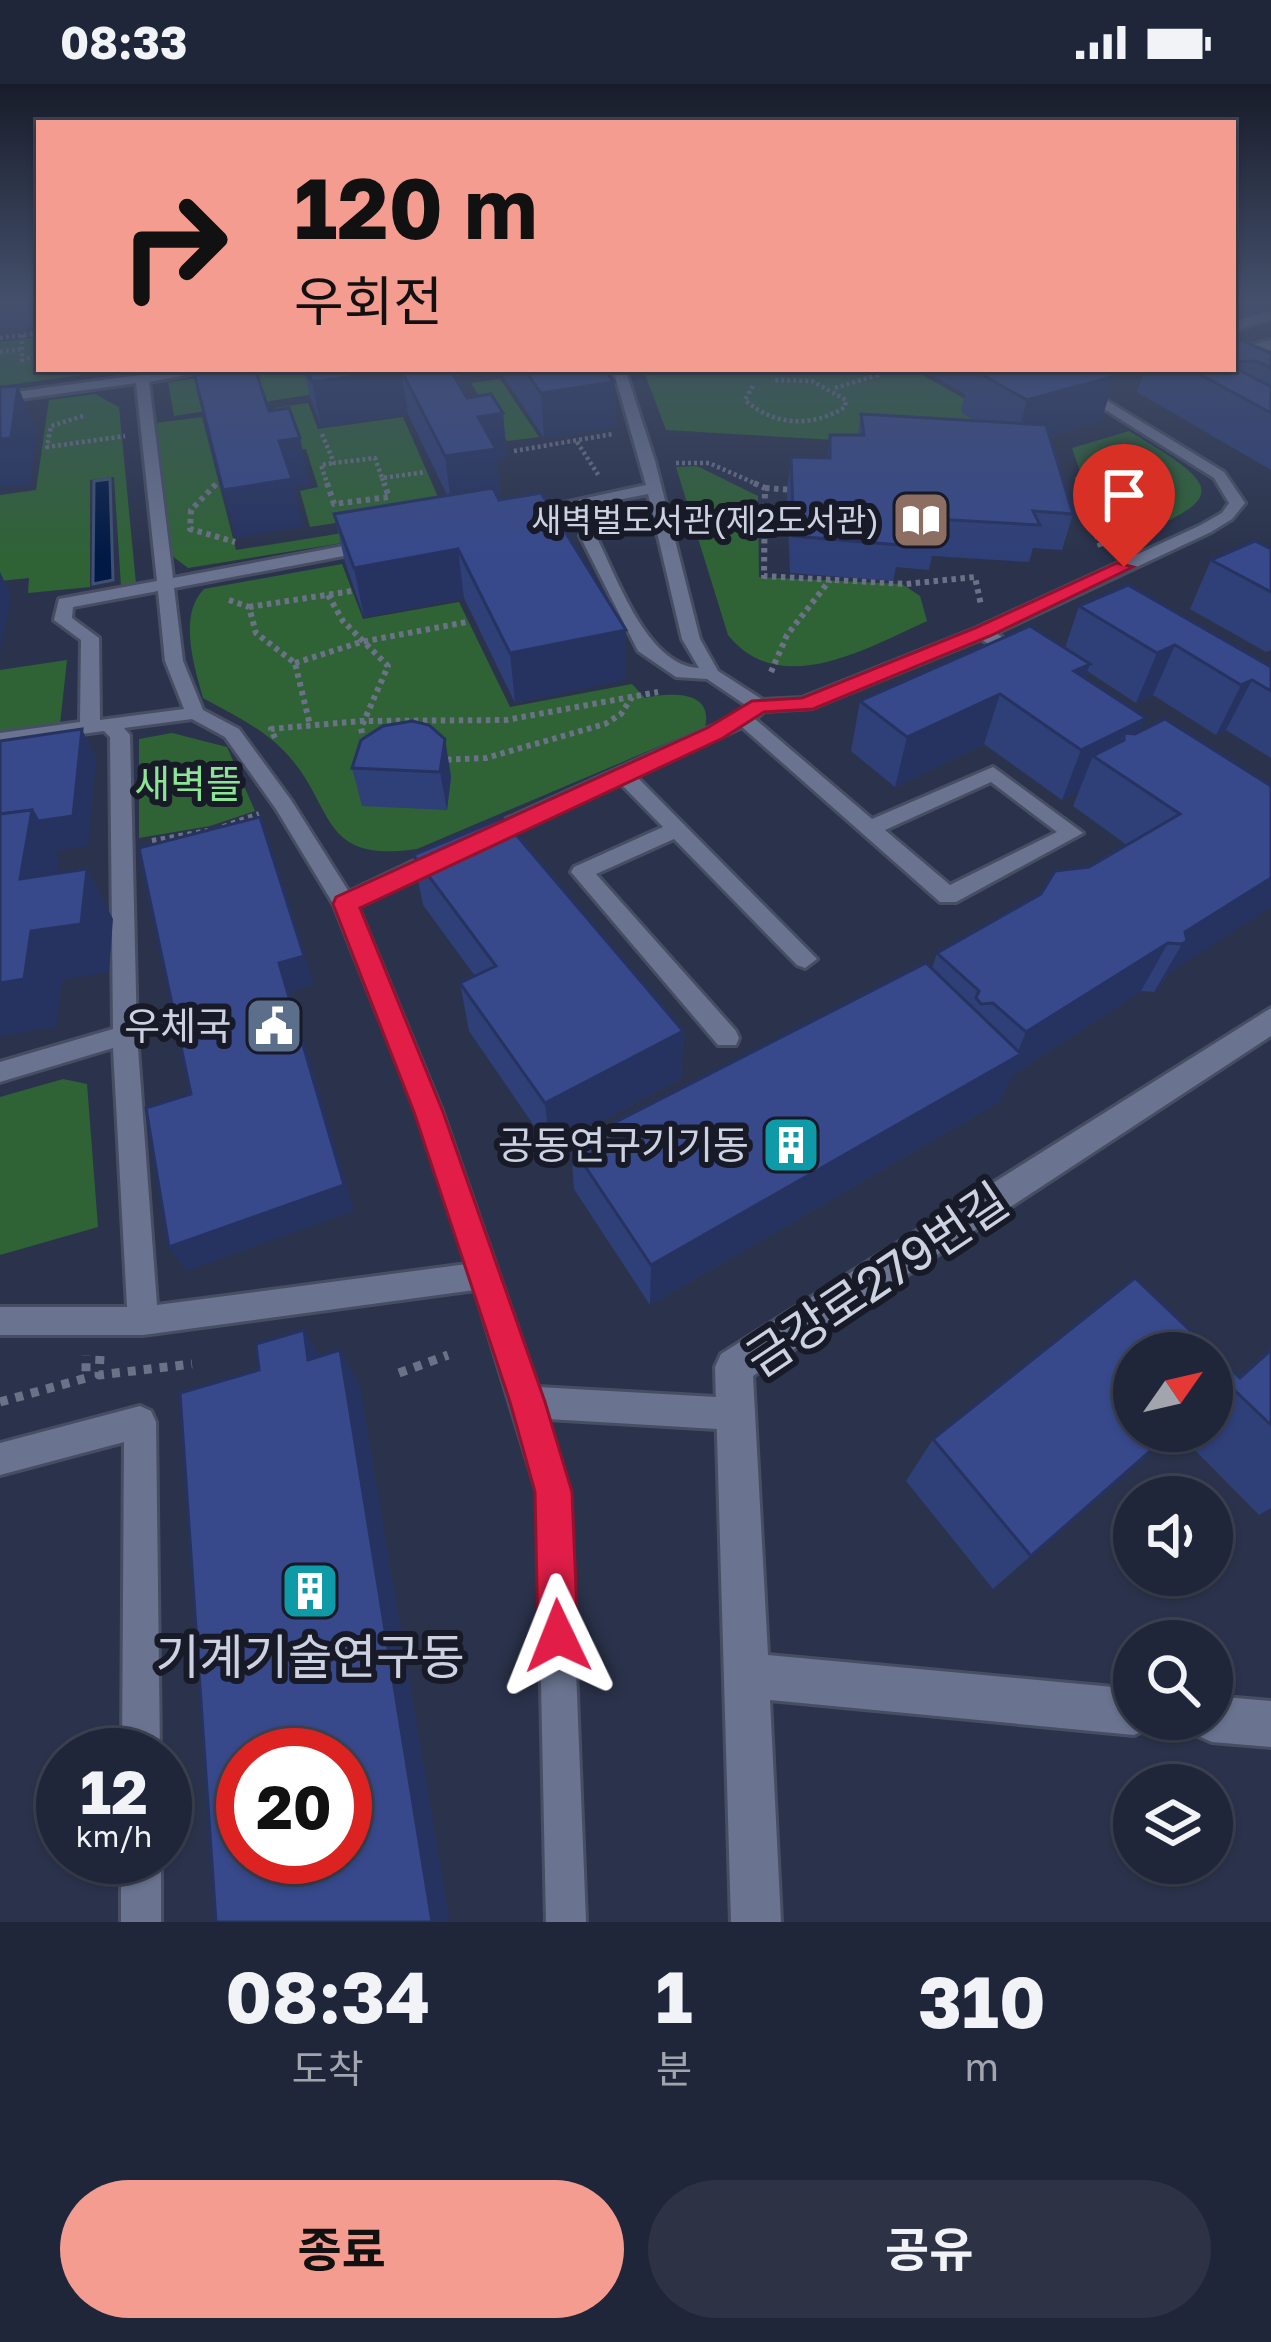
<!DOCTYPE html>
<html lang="ko">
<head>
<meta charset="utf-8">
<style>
  body { margin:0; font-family:"Golos Text","Noto Sans KR",sans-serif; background:#2d3244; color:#f1f3f6; height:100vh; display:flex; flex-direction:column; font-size:45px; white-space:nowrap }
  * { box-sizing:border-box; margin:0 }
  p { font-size:39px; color:#a2a5ae }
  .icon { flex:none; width:66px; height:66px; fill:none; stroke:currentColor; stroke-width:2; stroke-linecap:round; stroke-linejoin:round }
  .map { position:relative; height:1838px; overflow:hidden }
  .panel { display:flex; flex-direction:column; background:#202639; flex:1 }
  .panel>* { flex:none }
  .top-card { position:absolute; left:36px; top:36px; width:1200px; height:252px; border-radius:0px; box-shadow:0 3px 9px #0004,0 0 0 3px #3d4353; background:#f59c91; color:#111; overflow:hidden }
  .needle { width:78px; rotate:56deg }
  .controls { position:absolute; left:1113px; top:1248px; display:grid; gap:24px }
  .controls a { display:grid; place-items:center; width:120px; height:120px; border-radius:50%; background:#202639; box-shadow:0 3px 9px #0004,0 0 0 3px #3d4353; font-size:60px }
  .speed { position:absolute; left:36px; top:1644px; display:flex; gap:24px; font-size:60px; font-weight:700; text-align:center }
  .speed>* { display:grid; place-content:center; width:156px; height:156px; border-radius:50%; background:#202639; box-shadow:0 3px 9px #0004,0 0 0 3px #3d4353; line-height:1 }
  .speed small { font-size:30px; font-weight:400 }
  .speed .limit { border:18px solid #d22; background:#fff; color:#111 }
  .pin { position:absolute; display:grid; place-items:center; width:102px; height:102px; color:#fff; margin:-123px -51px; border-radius:50% 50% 50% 0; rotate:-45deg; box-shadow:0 0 12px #0007 }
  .pin .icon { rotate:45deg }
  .me { position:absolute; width:132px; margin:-66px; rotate:358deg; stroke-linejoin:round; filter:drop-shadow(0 0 9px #0008) }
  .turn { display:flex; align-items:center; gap:42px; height:252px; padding:0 60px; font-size:54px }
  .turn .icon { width:156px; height:156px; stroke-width:2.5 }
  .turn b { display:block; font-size:84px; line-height:102px }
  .eta { display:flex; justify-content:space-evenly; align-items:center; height:204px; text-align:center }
  .eta b { font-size:72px; font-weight:700; line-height:84px }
  .button { display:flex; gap:24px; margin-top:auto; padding:24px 60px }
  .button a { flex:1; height:138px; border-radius:72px; background:#f59c91; color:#111; font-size:48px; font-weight:700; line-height:138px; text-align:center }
  .button a+a { background:#2d3244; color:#f1f3f6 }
  .status { display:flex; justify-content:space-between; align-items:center; height:84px; padding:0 60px; background:#202639; direction:ltr }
  .status svg { height:33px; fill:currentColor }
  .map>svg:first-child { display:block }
</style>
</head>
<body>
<div class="status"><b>08:33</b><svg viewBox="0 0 49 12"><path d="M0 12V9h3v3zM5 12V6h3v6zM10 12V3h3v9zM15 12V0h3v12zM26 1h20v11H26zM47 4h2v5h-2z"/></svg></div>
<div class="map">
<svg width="1271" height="1838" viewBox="0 0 1271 1838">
  <rect width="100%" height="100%" fill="#2b334c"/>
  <g fill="#2f6336">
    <polygon points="39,253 39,285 128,285 0,302 0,258"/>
    <polygon points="267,285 498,285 350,309 347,305 174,332 168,298"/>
    <polygon points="643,285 911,285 978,322 1007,366 666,346"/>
    <polygon points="500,295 539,353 507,357 471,299"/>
    <polygon points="95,310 119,323 136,500 121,502 114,393 90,396 90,503 28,509 29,494 0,497 0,411 36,406 49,316"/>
    <polygon points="308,319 318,345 403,333 442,422 310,443 300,407 318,403 306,365 286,368 274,324"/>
    <polygon points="202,333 236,466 368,445 373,454 188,484 167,468 155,339"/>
    <path d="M1129,347c99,59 97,67 -9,111l-20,-11 -28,-83z"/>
    <path d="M697,382l61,30 1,81 143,7 18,12 7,25c-60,27 -147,79 -199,14l-52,-168z"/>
    <path d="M342,480l21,55 96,-17 51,105 122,-23 13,14c23,-5 69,-9 60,29l-288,122c-102,15 -80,-46 -135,-100 -22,-22 -52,-36 -79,-51 -9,-32 -25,-83 1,-109z"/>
    <polygon points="67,576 60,640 0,649 0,586"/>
    <polygon points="172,649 227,663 255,727 210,742 139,754 139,655"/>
    <polygon points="63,995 87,1000 98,1143 0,1171 0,1013"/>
  </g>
  <polygon fill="#011945" stroke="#3e5074" stroke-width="3" points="110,395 113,496 93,500 94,397"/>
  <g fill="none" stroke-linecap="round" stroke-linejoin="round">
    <defs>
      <g id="lane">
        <path d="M184,285h34l-69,13 24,196 197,-37 8,5 -8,5 -196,37 9,73 20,49 36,19 52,71 58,92 84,-40 8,-2 11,7 -3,5 -91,45 84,204 96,276 196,11 11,5 5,11 -5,11 -11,5 -186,-11 21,73 17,430h-40l-9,-430 -62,-202 -332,45h-143v-28h127l-14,-259 -113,34v-20l113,-33 -3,-292 -6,-6 -104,14v-12l80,-11 1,-82 -27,-20 5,-21 98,-18 -21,-198 -136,19v-8zM158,507l7,70 19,48 -84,11 -1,-82 -27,-20 1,-11zM192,635l33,18 51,72 58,96 82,206 51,153 -310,41 -20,-270 -7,-300 -6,-7z"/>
        <path d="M613,285h12l30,92 45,178 18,32 45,29 39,-2 175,-70 222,-102 23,-13 7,-10 -15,-25 -174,-109h15l169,103 21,31 -13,16 -21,13 -215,101 30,20v8h-12l-33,-22 -169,69 -48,3 -9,8 117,100 121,-52 90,66 -127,69h-16l-198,-175 -106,49 181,183 -12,9 -8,-3 -123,-126 -78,35 140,157 3,7 -3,7h-18l-147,-173 3,-5 89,-40 -43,-44 -135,62h-14l-4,-5 4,-5 266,-120 10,-9 -40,-27 -31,-2 -38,-26 -58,-115 8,-5 8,5c21,41 51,130 103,132l-17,-29 -34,-145 -127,25 -8,-5 133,-29zM991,698l66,50 -107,53 -65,-55z"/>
        <polygon points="140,1322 151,1327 156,1338 160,1671 122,1671 124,1358 0,1391 0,1359"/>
        <rect x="121" y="1773" width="40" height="65"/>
      </g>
      <g id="street">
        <polygon points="1271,227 1271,236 1233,247 1233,237"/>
        <polygon points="1271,256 1271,266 1233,276 1233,266"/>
        <polygon points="1271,924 1271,952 753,1292 768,1571 1134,1605 1134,1635 1154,1635 1150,1644 1134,1651 770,1616 781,1838 731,1838 715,1283 721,1270"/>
        <polygon points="1212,1612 1271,1617 1271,1663 1212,1658 1196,1651 1189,1635 1212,1635"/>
      </g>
    </defs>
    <use href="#lane" stroke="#474e63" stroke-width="6"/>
    <use href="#street" stroke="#474e63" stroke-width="6"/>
    <g stroke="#6b7287" stroke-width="4.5" stroke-dasharray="3 3" stroke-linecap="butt">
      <polyline points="22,251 22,276 39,272"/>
      <polyline points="0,254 39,249"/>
      <polyline points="0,268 21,265"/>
      <path d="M753,302l-8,14c29,26 67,28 100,7l1,-7 -34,-19 -40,-1"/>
      <polyline points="835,304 878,291 882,285"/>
      <polyline points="83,332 51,342 47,363 125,352"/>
      <polyline points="322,350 334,379 375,374 382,394 426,388"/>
      <polyline points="577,358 599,392"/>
      <polyline points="514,367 613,350"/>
      <polyline points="676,379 709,379 761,402"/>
      <polyline points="1077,393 1080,402"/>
      <polyline points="382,394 385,402"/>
      <polyline points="328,402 321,381 334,379"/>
    </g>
    <g stroke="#6b7287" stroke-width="6" stroke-dasharray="4.5 4.5" stroke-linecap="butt">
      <polyline points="327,399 334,420 389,413 384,399"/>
      <polyline points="754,399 765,404 764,492 906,500 975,493 981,521"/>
      <polyline points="1079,399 1101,463"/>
      <polyline points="216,400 191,426 190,445 235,458"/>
      <polyline points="765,404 794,406"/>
      <polyline points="328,511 343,537 388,582 361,644 365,663"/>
      <polyline points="229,516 249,523 256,549 295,579 310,641"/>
      <polyline points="249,523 352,507"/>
      <polyline points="295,579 361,558 467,538"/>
      <polyline points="771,588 787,551 830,496"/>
      <polyline points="275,654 271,645 361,637 506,636 658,608"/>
      <polyline points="438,676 486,674 605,640 621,630 632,613"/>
      <polyline points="223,743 259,730"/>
      <polyline points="152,757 208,747"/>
    </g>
    <g stroke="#6b7287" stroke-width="9" stroke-dasharray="8 8" stroke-linecap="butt">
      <polyline points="100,1272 99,1291 192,1280"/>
      <polyline points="399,1289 448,1271"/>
      <polyline points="0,1318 86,1294 86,1271"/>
    </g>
    <use href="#lane" fill="#6a7490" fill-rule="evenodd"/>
    <use href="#street" fill="#6a7490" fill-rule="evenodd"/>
  </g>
  <g fill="#2f3f78">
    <polygon points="1233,215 1271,215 1252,232 1245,229 1243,234 1233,237"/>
    <polygon points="1233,253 1271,269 1271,386 1137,308 1145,285 1233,285"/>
    <polygon points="304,285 450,285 467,314 503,329 507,375 497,376 500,411 497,412 626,595 515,619 464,514 364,533 345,478 334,430 447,411 408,330 321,343 310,313"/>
    <polygon points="500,285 604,285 615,343 544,354 501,289"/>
    <polygon points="921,285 1100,285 1115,292 1101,337 1049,352 1073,430 1062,466 1033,464 1029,478 932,472 929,486 896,483 893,497 790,489 787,408 791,373 827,374 830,351 858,351 861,330 975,337 961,328 965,310"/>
    <polygon points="1271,465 1271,566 1266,568 1190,525 1211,476"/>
    <polygon points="1079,522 1271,583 1271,674 1226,646 1216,651 1153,611 1136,619 1087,587 1084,594 1140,648 1271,702 1159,905 1154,908 1141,907 1012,991 1000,1017 650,1221 574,1105 571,1061 932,884 937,869 1127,761 1073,722 1079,707 1062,716 984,660 895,703 851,667 860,617 1065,564"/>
    <polygon points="445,655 451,693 447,726 362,722 352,684"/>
    <polygon points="413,771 683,947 681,994 550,1065 469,947 460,899 475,892 423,821"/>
    <polygon points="1135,1194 1239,1293 1271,1264 1271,1424 1259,1431 1176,1347 1212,1347 1212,1269 1134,1269 1134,1347 1173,1347 993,1505 906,1397 933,1355"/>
  </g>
  <g fill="#263361">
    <polygon points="0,215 39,215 39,242 0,247"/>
    <polygon points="1258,215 1271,215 1271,226 1252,232"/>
    <polygon points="1249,217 1243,234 1233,237 1233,222"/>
    <polygon points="401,286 408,330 321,343 312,298"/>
    <polygon points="1115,292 1101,337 1015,361 1027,316"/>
    <polygon points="614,298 615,343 544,354 541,309"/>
    <polygon points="18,302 36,347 31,400 0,404 0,355"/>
    <polygon points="503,329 507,375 497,376 500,411 451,419 445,372 478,333"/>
    <polygon points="300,354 310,401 294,403 304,442 237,454 223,406 279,357"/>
    <polygon points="458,465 464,514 364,533 354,484"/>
    <polygon points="0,488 11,512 0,567"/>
    <polygon points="626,546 626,595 515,619 510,569"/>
    <polygon points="1175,561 1153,611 1136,619 1157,569"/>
    <polygon points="1090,580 1071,630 1074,587"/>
    <polygon points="1252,596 1226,646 1216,651 1241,601"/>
    <polygon points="1000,610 984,660 895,703 907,653"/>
    <polygon points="1146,634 1124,684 1124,649 1110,683 1093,672 1079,707 1062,716 1081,666"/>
    <polygon points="82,645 96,675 88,762 55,767 59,776 50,844 87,785 113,835 109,888 62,896 56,943 0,952 0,899 32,726"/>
    <polygon points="445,655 451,693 447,726 440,688"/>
    <polygon points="270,762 314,900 290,908 354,1127 186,1187 169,1163 279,879"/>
    <polygon points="1271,794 1271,823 1167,890 1159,905 1154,908 1182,860 1185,848"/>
    <polygon points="1168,859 1141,907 1012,991 1000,1017 650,1221 651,1181 1015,974 1026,948"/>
    <polygon points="683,947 681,994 550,1065 545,1019"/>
    <polygon points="304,1246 326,1283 308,1276"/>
    <polygon points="340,1266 360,1302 450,1838 432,1838"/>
  </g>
  <g fill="#37498b" stroke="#263361" stroke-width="3" fill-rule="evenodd">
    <polygon points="1233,215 1243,215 1249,217 1233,222"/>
    <polygon points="1233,253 1271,269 1271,284 1257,277 1233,278"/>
    <polygon points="1233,283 1271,303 1271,329 1190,285 1233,285"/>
    <polygon points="219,285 255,285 269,327 289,324 300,354 279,357 292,395 223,406 194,289"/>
    <polygon points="307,285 450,285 467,314 491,310 503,329 478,333 496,365 445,372 401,286 312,298"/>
    <polygon points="524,285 604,285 614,298 541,309"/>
    <polygon points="972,285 1100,285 1115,292 1027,316"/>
    <polygon points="18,302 11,354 0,355 0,303"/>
    <polygon points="861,330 1046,341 1073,430 1033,427 1040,441 935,435 937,449 895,446 900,461 794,452 791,373 830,374 830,351 864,351"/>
    <polygon points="493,404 499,416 541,409 626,546 510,569 458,465 354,484 334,430"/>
    <polygon points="1255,457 1271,465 1271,508 1211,476"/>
    <polygon points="1128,501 1271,583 1271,607 1252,596 1241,601 1175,561 1157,569 1079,522"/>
    <polygon points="1030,542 1090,580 1074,587 1146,634 1081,666 1000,610 907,653 860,617"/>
    <polygon points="1165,635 1271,702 1271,794 1185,848 1187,857 1182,860 1168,859 1026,948 993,919 981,920 976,914 979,907 937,869 1041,810 1055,787 1089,783 1180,730 1093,672 1124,656 1124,649 1135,650"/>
    <polygon points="412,637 429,641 445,655 440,688 352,684 361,656 383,642"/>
    <polygon points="82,645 73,732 38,737 32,726 0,730 0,657"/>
    <polygon points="32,726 20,795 87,785 81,840 31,847 24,895 0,899 0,730"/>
    <polygon points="260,733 304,872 279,879 344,1101 169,1163 146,1024 191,1010 139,764"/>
    <polygon points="502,734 683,947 545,1019 460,899 496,882 413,771"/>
    <polygon points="926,879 1021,970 651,1181 571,1061"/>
    <polygon points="1135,1194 1240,1294 1271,1266 1271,1341 1227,1299 1212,1313 1212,1269 1134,1269 1134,1347 1173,1347 1031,1472 933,1355"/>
    <path d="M304,1246l4,30 32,-10 92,572h-216l-36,-529 79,-23 -3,-26zM243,1671h102v102h-102z"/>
  </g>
  <linearGradient id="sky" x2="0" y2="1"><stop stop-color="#181c2a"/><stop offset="0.46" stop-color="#44506c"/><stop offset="1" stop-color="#44506c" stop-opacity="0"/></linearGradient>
  <rect width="1271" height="472" fill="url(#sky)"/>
  <polygon fill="#e11d48" stroke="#92132f" stroke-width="3" points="1117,479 1133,483 990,552 813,625 764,628 723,654 360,824 443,1028 545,1318 572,1408 578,1552 572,1566 558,1572 544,1566 538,1552 535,1408 510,1318 414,1028 333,820 336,813 707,644 752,617 802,614 975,544"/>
  <defs>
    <symbol id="library-square" viewBox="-11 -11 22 22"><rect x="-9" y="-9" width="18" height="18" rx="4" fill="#8d6e63" stroke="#181b27"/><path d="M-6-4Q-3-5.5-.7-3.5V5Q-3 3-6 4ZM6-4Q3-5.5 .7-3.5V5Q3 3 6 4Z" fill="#fff"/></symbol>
    <symbol id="civic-square" viewBox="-11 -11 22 22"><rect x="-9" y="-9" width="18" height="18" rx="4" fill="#5c6f8a" stroke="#181b27"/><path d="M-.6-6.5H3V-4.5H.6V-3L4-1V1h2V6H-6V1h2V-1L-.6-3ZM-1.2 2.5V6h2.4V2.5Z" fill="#fff"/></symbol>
    <symbol id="building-square" viewBox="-11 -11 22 22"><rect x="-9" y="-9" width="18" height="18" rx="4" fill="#0f9aa8" stroke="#181b27"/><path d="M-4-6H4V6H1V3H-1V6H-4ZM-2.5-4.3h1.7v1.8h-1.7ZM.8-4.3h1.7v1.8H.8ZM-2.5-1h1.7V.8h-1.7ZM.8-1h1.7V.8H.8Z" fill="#fff"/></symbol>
  </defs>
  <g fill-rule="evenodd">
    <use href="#library-square" x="888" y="403" width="66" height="66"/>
    <use href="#civic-square" x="241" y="909" width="66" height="66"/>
    <use href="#building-square" x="758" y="1028" width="66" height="66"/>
    <use href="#building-square" x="277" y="1474" width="66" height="66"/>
  </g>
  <g text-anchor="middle" stroke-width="12" stroke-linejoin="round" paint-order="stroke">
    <g font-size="33" fill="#ccd2e2" stroke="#181b27" text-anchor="end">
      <text x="879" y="448">새벽벌도서관(제2도서관)</text>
    </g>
    <g font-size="39" fill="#8ce595" stroke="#181b27">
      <text x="188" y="714">새벽뜰</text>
    </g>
    <g font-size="39" fill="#ccd2e2" stroke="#181b27" text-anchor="end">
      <text x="232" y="956">우체국</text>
      <text x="749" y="1075">공동연구기기동</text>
    </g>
    <g font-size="48" fill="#ccd2e2" stroke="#181b27">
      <text transform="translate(877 1196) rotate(-34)" y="17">금강로279번길</text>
    </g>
    <g font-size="48" fill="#ccd2e2" stroke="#181b27">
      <text x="310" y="1590">기계기술연구동</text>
    </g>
  </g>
</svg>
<div class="controls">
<a><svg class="needle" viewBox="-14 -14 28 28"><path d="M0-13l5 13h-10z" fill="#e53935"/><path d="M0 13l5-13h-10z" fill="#a2a5ae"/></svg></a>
<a><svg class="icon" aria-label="sound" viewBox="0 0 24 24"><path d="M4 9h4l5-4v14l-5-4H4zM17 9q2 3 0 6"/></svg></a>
<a><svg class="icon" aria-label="search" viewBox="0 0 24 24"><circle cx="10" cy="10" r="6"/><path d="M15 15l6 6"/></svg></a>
<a><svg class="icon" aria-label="layers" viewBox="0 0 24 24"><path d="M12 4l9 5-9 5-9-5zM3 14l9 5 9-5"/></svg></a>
</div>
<div class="speed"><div>12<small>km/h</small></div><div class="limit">20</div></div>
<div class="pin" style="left:1124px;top:483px;background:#d93025"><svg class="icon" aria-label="arrive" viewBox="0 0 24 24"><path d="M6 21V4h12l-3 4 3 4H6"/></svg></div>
<svg class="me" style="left:558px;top:1552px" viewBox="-20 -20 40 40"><path d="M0-17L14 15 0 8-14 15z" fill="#e11d48" stroke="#fff" stroke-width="4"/></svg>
<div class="top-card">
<div class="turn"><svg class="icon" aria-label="right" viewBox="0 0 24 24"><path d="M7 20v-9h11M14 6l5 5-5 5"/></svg><div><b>120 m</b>우회전</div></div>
</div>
</div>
<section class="panel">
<div class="eta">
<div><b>08:34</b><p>도착</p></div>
<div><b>1</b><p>분</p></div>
<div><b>310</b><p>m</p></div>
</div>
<div class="button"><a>종료</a><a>공유</a></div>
</section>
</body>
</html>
